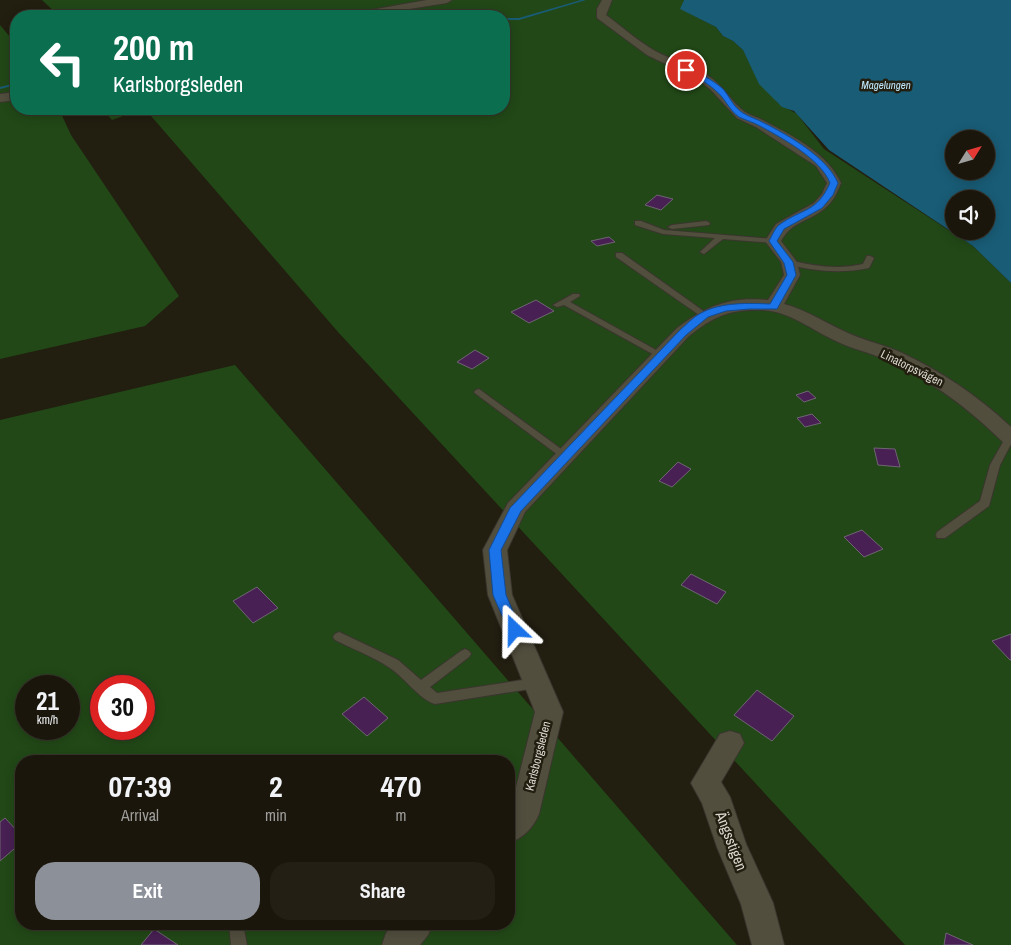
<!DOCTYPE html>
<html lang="en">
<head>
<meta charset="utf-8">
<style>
  body { margin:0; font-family:"Archivo Narrow",sans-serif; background:#231f15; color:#f1f3f6; height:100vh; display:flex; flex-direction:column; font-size:19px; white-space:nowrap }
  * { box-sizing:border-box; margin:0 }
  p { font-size:16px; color:#9f9f9d }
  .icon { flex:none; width:28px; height:28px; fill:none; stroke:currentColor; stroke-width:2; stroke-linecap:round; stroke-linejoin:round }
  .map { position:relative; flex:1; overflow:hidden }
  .details { position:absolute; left:15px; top:755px; width:500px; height:175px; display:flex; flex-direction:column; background:#1a160c; border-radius:20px; box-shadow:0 2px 12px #0003,0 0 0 1px #38352d }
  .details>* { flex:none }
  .banner { position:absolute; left:10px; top:10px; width:500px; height:105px; border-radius:20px; box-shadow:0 2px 12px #0003,0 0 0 1px #38352d; background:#0b6e4f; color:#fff; overflow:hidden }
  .needle { width:32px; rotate:53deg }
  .fabs { position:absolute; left:945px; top:130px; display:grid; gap:10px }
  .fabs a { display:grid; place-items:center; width:50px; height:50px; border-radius:50%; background:#1a160c; box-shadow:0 2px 12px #0003,0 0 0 1px #38352d; font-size:25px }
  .speed { position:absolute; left:15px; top:675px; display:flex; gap:10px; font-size:25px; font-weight:700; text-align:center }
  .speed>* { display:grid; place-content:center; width:65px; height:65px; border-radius:50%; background:#1a160c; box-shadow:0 2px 12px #0003,0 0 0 1px #38352d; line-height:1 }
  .speed small { font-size:12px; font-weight:400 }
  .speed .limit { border:8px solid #d22; background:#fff; color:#111 }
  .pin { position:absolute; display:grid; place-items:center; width:42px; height:42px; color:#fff; margin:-21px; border:2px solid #fff; border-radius:50%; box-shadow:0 1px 5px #0007 }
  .me { position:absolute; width:55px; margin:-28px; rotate:337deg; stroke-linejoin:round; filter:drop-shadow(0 0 4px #0008) }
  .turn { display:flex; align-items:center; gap:18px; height:105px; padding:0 20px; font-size:22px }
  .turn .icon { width:65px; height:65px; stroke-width:2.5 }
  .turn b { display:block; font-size:35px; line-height:42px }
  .eta { display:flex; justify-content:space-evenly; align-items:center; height:85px; text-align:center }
  .eta b { font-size:30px; font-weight:700; line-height:35px }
  .cta { display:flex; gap:10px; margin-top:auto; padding:10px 20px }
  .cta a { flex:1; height:58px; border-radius:20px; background:#8c9099; color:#fff; font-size:20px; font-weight:700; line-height:58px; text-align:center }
  .cta a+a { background:#231f15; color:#f1f3f6 }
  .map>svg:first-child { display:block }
</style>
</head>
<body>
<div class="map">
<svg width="1011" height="945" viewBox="0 0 1011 945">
  <rect width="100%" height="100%" fill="#221e10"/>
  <g fill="#224817" fill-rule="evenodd">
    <polygon points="42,0 684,0 681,9 716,27 723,36 733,41 743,50 756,76 778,103 797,114 824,149 973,246 1011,283 1011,945 905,945 338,332 145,109 504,109 504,16 59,16"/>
    <polygon points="0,25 16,44 16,109 59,109 71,135 179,296 145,326 0,359"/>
    <polygon points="102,109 142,109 112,120"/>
    <path d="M235,365l502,580h-737v-525zM26,686h43v43h-43zM101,686h43v43h-43zM21,761h488v163h-488z"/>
  </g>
  <path fill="#195c76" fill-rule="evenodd" d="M684,0h327v283l-38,-37 -144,-96 -35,-39 -12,-4 -23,-23 -16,-34 -10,-9 -10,-5 -7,-9 -36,-18zM954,139h32v32h-32zM954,199h32v32h-32z"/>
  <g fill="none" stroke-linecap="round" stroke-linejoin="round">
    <g fill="#195c76" fill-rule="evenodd">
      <polygon points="581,0 586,0 519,20 504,20 504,18 519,18"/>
      <polygon points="438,13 452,16 438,15 409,16"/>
      <polygon points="16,83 16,85 0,89 0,87"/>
    </g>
  </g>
  <g fill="#482053" stroke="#6f6573">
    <polygon points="657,195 673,199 661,210 645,205"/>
    <polygon points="609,237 615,242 597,246 591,241"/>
    <polygon points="536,300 554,311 529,323 511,312"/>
    <polygon points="475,350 489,358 472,369 457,362"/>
    <polygon points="808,391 816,398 804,402 796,395"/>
    <polygon points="812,414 821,423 805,427 797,418"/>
    <polygon points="874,448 895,449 900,467 878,465"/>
    <polygon points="678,462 691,469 672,487 659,481"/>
    <polygon points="862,530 883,549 864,557 844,537"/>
    <polygon points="691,574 726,592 717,604 681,585"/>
    <polygon points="257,587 278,608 253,623 233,601"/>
    <polygon points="1011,634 1011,660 1010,660 992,641"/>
    <polygon points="757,690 794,716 772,741 734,715"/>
    <polygon points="364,697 388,718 367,736 342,714"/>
    <polygon points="5,818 21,835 21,843 0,861 0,822"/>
    <polygon points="154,929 178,945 141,945"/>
    <polygon points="946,933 973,945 944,945"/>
  </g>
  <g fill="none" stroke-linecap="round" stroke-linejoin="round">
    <defs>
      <g id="service">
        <polygon points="635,221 641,221 664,230 773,239 777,241 773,243 723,239 704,254 700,252 715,238 663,234 635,225"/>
        <polygon points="706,221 710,223 709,225 672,229 668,227 672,225"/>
        <polygon points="616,253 622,253 709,315 705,317 702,317 616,257"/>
        <path d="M867,256h3l4,2 -5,10c-29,6 -55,3 -83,-4l-1,-2 4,-2c25,6 49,10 74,4z"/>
        <polygon points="573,294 579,294 580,296 570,302 665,355 661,358 658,357 564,305 557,307 553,305"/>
        <polygon points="479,389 568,454 570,456 568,458 562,458 476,394 474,392 476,390"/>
        <polygon points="1011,434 1011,444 1000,465 989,506 945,538 937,538 936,535 937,532 980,501 990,465 1007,435"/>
        <path d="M339,632l59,28 23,20 40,-29 4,-2 4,2 2,3 -2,3 -39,30 7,6 99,-15 4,1 2,4 -2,4 -4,1 -101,16c-16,-5 -30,-26 -45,-36 -16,-11 -37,-19 -55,-28l-2,-3 2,-3z"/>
        <polygon points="229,924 243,924 247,945 231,945"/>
      </g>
      <g id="minor">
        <polygon points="427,0 452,0 447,3 365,16 347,16 348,14"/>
        <path d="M602,0h10l-6,15c16,12 32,26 49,36 17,9 36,15 52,24 16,10 24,27 38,37 6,4 15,6 21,10 27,14 62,32 75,61 -4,10 -8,19 -17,26 -16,13 -32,12 -43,32l16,21 3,13 -16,29c23,6 43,20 66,30 16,7 34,11 50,18 41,19 78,44 111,75v18l-7,-2c-35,-34 -73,-64 -118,-83 -17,-8 -34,-11 -50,-19 -24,-11 -47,-30 -74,-31 -32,-1 -48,6 -73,26l-164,176 -18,38 5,45 51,117 -24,102c-6,14 -16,24 -30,29v-34l2,-2 24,-95 -47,-117 -5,-45 25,-47 169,-175c29,-22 53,-32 91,-28l16,-25 -3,-13 -16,-21 11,-17 38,-21 8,-9 5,-11 -11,-17 -60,-39 -19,-9 -26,-28 -12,-10 -52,-25 -50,-37v-9z"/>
        <polygon points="16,92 16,100 0,102 0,94"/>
        <polygon points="730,731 740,734 744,743 721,782 730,797 746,844 773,903 784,945 752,945 741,904 717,847 702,803 691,783 720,734"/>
        <polygon points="395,924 433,924 428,935 420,945 382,945 386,933"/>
      </g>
    </defs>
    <use href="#service" stroke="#3a362e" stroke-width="2"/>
    <use href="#minor" stroke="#3a362e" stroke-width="2"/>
    <polyline stroke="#848075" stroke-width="2" stroke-dasharray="0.5 2" stroke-linecap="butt" points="16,34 10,34 10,41 16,43"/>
    <use href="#service" fill="#524e3e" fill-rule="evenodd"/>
    <use href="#minor" fill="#524e3e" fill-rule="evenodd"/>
  </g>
  <path fill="#1a73e8" stroke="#114b97" d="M686,68c12,4 27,12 37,21 7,8 10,18 20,24 6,4 14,6 21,10 24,12 63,34 74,60l-5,12 -11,13 -38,21 -7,12 16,21 3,13 -19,34h-28l-23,2 -18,6 -22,18 -165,176 -20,39 5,45 15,35 -2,4 -4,1 -5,-1 -17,-39 -4,-45 21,-42 170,-178c6,-5 13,-13 21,-17 20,-11 48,-10 69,-9l17,-29 -3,-12 -15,-22c3,-5 6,-13 10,-16 23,-17 38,-12 51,-42 -9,-24 -48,-45 -70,-57 -7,-4 -15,-6 -21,-9 -10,-7 -14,-19 -23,-26 -9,-9 -21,-14 -32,-20z"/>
  <g text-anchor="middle" stroke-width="5" stroke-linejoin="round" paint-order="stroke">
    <g font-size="11" font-style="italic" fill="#c0e9fd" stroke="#221e10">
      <text x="886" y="89">Magelungen</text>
    </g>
    <g font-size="12" fill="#dbd8cf" stroke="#221e10">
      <text transform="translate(912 368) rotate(26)" y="4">Linatorpsvägen</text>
      <text transform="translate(538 756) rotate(-76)" y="4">Karlsborgsleden</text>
    </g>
    <g font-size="15" fill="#dbd8cf" stroke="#221e10">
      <text transform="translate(731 841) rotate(69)" y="5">Ängsstigen</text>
    </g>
  </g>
</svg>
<div class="fabs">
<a><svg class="needle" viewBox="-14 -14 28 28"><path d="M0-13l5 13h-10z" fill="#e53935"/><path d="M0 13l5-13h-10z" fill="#9f9f9d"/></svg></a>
<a><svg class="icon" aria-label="sound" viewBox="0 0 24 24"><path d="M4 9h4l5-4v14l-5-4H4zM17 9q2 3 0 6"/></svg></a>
</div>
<div class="speed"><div>21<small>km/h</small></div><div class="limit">30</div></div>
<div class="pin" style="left:686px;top:70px;background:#d93025"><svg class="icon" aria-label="arrive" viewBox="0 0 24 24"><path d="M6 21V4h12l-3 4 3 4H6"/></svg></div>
<svg class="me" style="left:515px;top:630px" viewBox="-20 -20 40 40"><path d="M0-17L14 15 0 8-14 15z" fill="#1a73e8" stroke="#fff" stroke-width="4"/></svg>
<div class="banner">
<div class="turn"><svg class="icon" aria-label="left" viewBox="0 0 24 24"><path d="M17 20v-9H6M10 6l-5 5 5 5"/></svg><div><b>200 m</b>Karlsborgsleden</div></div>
</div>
<section class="details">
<div class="eta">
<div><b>07:39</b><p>Arrival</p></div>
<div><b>2</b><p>min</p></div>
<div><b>470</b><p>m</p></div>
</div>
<div class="cta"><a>Exit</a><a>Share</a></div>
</section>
</div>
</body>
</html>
